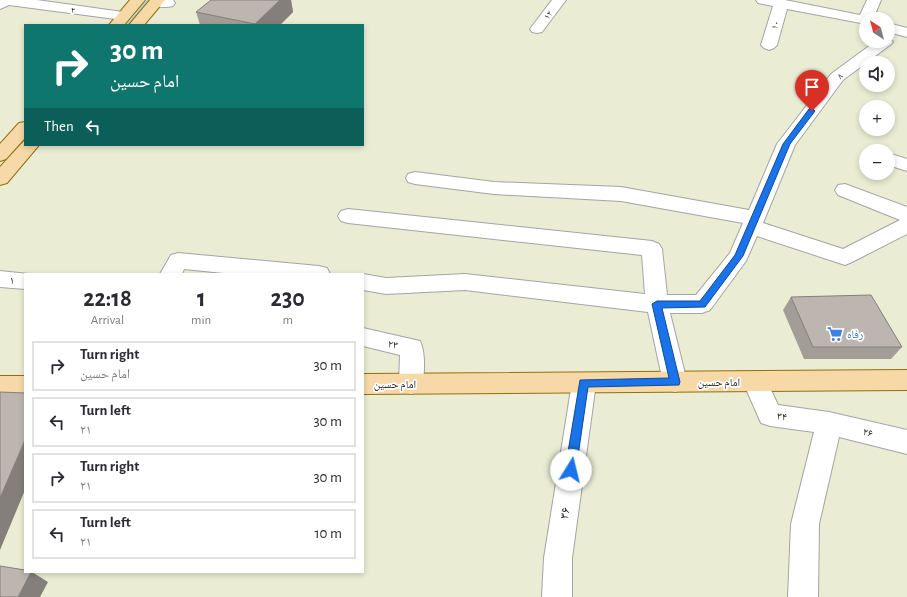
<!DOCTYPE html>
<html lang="en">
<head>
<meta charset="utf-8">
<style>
  body { margin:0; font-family:"Alegreya Sans","Noto Naskh Arabic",sans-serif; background:#f7f7f7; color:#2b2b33; height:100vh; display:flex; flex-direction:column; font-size:15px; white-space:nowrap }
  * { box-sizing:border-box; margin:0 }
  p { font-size:13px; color:#7c7c81 }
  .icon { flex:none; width:22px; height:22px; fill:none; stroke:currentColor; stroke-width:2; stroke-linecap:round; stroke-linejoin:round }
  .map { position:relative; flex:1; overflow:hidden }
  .panel { position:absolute; left:24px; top:273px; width:340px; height:300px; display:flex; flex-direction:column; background:#fff; border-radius:0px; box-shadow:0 2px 6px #0003 }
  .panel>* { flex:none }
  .hud { position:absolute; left:24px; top:24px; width:340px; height:122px; border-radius:0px; box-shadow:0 2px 6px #0003; background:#0f766e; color:#fff; overflow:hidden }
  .needle { width:26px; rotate:324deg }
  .fabs { position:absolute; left:859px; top:12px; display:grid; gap:8px }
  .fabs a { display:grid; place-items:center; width:36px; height:36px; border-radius:50%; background:#fff; box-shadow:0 2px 6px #0003; font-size:20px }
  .pin { position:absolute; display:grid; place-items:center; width:34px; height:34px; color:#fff; margin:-41px -17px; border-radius:50% 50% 50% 0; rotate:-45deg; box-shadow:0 0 4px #0007 }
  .pin .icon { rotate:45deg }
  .me { position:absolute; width:44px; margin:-22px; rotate:9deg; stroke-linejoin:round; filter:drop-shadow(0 0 3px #0008) }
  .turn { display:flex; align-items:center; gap:14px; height:84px; padding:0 20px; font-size:18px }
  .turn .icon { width:52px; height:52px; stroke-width:2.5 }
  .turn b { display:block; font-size:28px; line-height:34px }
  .then { display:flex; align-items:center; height:38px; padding:0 20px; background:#0003; gap:8px; font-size:15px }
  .eta { display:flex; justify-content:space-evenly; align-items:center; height:68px; text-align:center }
  .eta b { font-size:24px; font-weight:700; line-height:28px }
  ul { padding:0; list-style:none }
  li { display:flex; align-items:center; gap:12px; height:50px; margin:0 8px 6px; padding:0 12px; border:2px solid #e1e1e2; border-radius:0px }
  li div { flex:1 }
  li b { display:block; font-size:15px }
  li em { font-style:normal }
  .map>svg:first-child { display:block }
</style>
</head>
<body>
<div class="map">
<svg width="907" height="597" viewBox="0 0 907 597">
  <rect width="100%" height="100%" fill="#f0eee7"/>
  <path fill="#eaedd4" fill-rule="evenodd" d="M0,0h907v597h-907zM866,19h22v22h-22zM25,25h338v120h-338zM866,63h22v22h-22zM866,107h22v22h-22zM866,151h22v22h-22zM25,274h338v298h-338z"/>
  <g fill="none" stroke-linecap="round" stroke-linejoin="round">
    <polygon fill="#abccda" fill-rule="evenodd" points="147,0 151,0 130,25 126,25"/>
    <defs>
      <g id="minor">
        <polygon points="0,0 37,0 123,12 128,13 130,16 128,19 123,20 9,5 0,9"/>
        <path d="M151,0h22l2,3 -2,3c-7,2 -14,1 -21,-1l-2,-3z"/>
        <polygon points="552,0 566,0 542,32 537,33 532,32 530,29"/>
        <polygon points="756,0 785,0 860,15 867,0 881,0 873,19 866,19 866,24 787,9 777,45 774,48 769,50 764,48 761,45 773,6 758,3"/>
        <polygon points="888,23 907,28 907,37 888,32"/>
        <polygon points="888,37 893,42 890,45 843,80 795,145 763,223 843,249 900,220 838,195 835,190 838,185 845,184 907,207 907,234 852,262 845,265 757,236 746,261 710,310 702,313 670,313 687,382 684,389 675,392 666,389 663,382 648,312 465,290 386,294 363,290 363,274 386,278 465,274 645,294 642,255 348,223 341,221 338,216 341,211 348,209 652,241 659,244 662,249 667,295 696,295 730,253 743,223 621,201 494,194 415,184 408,182 406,178 408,174 415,172 494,182 621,187 749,210 777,144 831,74 876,41 888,41"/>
        <polygon points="888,153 907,159 907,171 888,165"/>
        <polygon points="178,253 319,266 327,268 330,274 233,274 184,269 182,274 160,274 171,255"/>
        <polygon points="0,271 29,274 25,274 25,289 0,287"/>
        <path d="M363,328l57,13c6,12 5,39 0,50l-9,3 -9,-3 -3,-7 1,-29 -37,-9z"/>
        <polygon points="755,372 764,375 778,405 829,412 907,430 907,454 839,437 819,524 818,597 788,597 791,524 814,432 770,426 761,423 743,382 746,375"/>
        <polygon points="584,373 593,376 596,383 572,558 572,597 542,597 544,558 572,383 575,376"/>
      </g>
      <g id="major">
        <polygon points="130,0 145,0 124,25 109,25"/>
        <polygon points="150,0 165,0 144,25 129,25"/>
        <polygon points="25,122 25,138 6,159 0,161 0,144 19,123"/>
        <polygon points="24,141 25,141 25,145 39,145 7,183 0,185 0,167"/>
        <polygon points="907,370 907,390 363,394 363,374"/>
        <rect x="0" y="376" width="25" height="20"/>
      </g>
    </defs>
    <use href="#minor" stroke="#a4a4a4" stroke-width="2"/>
    <use href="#major" stroke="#926f0b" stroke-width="2"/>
    <use href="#minor" fill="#fff" fill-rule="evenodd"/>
    <use href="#major" fill="#f6d9a7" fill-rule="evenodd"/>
  </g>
  <g fill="#a39d97">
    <polygon points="211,0 291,0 293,12 280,25 200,25 196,12"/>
    <polygon points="791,297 902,347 891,359 804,359 783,310"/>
  </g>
  <g fill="#847f7b">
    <polygon points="280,0 291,0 293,12 280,25 255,25 255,24"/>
    <polygon points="25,440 25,490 0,550 0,498"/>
    <polygon points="31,572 32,572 48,582 40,597 18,597"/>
  </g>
  <g fill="#bdb6b0" stroke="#847f7b">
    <polygon points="211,0 280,0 255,24 196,12"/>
    <polygon points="871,295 902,347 813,347 791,297"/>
    <polygon points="0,392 25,393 25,440 0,498"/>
    <polygon points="0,566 25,570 25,572 31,572 18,597 0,597"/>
  </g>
  <polygon fill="#1a73e8" stroke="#114b97" points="812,108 815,111 790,144 743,256 705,307 662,308 680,382 679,385 588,387 576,470 575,474 571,476 567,474 565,470 580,380 669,378 652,304 657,301 700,301 735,255 783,144 809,109"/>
  <defs>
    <symbol id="supermarket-bare" viewBox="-9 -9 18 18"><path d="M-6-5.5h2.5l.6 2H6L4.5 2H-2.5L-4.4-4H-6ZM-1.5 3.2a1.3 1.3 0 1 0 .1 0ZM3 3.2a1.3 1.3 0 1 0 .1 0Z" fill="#3f7fe0" stroke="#fff" stroke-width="2.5" paint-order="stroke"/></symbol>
  </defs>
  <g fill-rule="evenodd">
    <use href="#supermarket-bare" x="824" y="323" width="22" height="22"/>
  </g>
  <g text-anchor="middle" stroke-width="3.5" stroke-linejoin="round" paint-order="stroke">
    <g font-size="9" fill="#202020" stroke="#fff">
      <text transform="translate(73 10) rotate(8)" y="3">۲</text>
      <text transform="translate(548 15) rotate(-53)" y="3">۱۲</text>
      <text transform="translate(775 25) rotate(-74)" y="3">۱۰</text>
      <text transform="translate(840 76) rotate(-42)" y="3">۸</text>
    </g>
    <g font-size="11" fill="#202020" stroke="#fff">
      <text transform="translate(12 280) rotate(5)" y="4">۱</text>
      <text transform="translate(393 344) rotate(12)" y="4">۲۳</text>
      <text x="719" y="386">امام حسین</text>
      <text x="395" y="388">امام حسین</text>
      <text transform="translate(782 416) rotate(8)" y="4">۳۴</text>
      <text transform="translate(868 432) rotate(14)" y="4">۲۶</text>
    </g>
    <g font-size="11" fill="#366cbe" stroke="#fff" text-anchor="start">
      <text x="847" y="338">رفاه</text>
    </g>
    <g font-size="13" fill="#202020" stroke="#fff">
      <text transform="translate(564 513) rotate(-81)" y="5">۳۶</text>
    </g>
  </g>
</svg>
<div class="fabs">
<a><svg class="needle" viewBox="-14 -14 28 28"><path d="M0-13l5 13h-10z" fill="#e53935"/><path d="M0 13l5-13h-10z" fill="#7c7c81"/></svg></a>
<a><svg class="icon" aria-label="sound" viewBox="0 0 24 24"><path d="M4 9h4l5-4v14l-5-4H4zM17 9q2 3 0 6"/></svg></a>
<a>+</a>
<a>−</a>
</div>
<div class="pin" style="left:812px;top:111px;background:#d93025"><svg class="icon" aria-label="arrive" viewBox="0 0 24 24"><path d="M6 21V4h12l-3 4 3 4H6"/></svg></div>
<svg class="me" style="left:571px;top:470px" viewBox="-20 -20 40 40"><circle r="19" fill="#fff"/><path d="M0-13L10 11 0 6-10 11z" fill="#1a73e8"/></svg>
<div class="hud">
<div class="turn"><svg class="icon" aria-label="right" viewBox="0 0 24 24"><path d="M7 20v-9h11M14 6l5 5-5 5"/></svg><div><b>30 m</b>امام حسین</div></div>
<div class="then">Then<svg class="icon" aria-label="left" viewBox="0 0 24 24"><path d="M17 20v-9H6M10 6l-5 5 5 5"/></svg></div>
</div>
<section class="panel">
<div class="eta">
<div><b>22:18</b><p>Arrival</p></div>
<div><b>1</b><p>min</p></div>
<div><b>230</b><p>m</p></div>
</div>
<ul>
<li><svg class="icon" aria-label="right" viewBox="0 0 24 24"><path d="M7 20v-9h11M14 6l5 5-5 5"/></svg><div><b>Turn right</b><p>امام حسین</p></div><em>30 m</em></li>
<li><svg class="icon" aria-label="left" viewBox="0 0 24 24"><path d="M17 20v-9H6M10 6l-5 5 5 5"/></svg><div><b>Turn left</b><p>۲۱</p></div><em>30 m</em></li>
<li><svg class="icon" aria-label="right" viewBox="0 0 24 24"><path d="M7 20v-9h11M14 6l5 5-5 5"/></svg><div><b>Turn right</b><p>۲۱</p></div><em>30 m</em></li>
<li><svg class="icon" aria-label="left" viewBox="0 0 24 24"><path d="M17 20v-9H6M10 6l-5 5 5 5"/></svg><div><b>Turn left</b><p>۲۱</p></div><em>10 m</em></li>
</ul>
</section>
</div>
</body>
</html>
